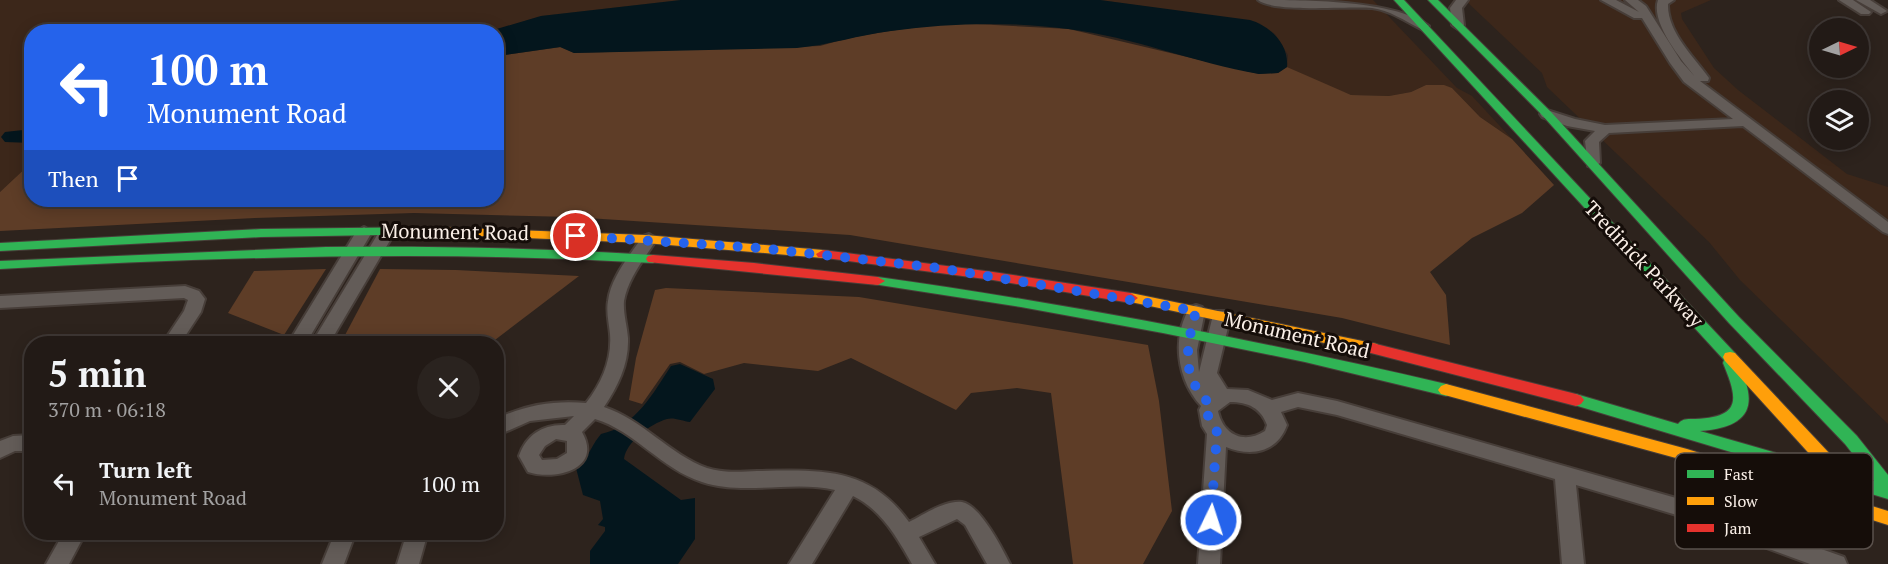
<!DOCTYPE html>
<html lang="en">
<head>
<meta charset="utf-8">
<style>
  body { margin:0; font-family:"PT Serif",serif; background:#2a231f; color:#f1f3f6; height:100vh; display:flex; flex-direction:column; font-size:22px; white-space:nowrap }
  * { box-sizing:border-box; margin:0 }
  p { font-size:20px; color:#a2a1a1 }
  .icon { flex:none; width:33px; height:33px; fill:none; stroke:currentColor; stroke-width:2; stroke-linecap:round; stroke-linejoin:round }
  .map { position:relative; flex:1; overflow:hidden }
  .side { position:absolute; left:24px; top:336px; width:480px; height:204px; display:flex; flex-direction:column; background:#221a16; border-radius:24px; box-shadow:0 3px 15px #0003,0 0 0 2px #3f3835 }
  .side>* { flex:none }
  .top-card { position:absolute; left:24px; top:24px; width:480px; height:183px; border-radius:24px; box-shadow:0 3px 15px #0003,0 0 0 2px #3f3835; background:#2563eb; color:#fff; overflow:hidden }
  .needle { width:39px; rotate:85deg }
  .controls { position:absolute; left:1809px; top:18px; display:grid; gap:12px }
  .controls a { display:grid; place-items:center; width:60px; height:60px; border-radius:50%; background:#221a16; box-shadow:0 3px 15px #0003,0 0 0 2px #3f3835; font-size:30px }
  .pin { position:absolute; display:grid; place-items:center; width:51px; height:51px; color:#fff; margin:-26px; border:3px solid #fff; border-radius:50%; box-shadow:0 2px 6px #0007 }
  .me { position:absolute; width:66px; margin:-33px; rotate:4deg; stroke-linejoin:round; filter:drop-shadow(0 0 4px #0008) }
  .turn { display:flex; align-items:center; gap:21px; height:126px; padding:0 24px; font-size:27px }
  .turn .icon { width:78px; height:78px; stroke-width:2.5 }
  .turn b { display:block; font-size:42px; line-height:51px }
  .then { display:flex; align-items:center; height:57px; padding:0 24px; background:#0003; gap:12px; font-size:22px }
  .round { display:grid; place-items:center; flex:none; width:63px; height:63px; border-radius:32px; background:#2a231f }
  .summary { display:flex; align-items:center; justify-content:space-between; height:102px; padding:0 24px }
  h1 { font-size:36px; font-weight:700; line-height:45px }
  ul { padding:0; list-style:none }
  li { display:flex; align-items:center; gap:18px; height:90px; padding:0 24px }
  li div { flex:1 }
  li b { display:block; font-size:22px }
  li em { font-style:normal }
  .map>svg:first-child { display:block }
</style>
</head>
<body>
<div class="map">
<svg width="1888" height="564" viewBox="0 0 1888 564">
  <rect width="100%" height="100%" fill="#2d231d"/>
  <g fill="#3c271a">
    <polygon points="0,0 681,0 541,16 490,32 32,32 31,163 0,192"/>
    <polygon points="1100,0 1373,0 1457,88 1472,96 1512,139 1480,117 1452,88 1426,85 1411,92 1389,96 1351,95 1327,86 1287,67 1288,55 1275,34 1259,23"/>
    <polygon points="1465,0 1711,0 1681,13 1682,19 1714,68 1738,90 1847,174 1888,187 1888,424 1740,280 1709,242 1547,87 1542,73"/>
  </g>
  <g fill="#5e3d27">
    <path d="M957,23l112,6 190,45 19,-1 9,-6 64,28 38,1 22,-4 15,-7h18l8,3 28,29 32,22 42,46 -32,28 -50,25 -42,34 16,23 4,50 -108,-27 -492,-83 -278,-18 -158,-4 -159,5 -255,13v-39l31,-29 1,37h464l1,-144 64,-9 13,6 246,-7c45,-14 91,-18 137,-23z"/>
    <polygon points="326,269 284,335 228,313 254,271"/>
    <polygon points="380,269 456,270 579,276 491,343 379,344 344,337"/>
    <polygon points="666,288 859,297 1148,345 1159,401 1172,511 1143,564 1073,564 1051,393 1017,388 971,393 956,410 851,358 818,371 744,363 704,374 680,362 670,364 642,404 629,400 636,358 655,290"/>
  </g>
  <g fill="#04161d">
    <path d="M681,0h419l150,20c20,6 39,24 37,47l-9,6 -19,1c-64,-11 -126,-37 -191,-45 -59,-8 -118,-6 -177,2 -32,4 -62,14 -94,17l-223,5 -14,-6 -63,9 -1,-24 -6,-1 51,-15z"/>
    <path d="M680,364l33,15 2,10 -25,33c-7,-1 -17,-5 -23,-3 -17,5 -41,23 -43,40l57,41 14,-2v41l-17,25h-88v-13l15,-20v-4l-7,-2 5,-6 -3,-18 -17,-6 -7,-27c15,-13 14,-21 25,-34 34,-7 53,-42 70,-68z"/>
  </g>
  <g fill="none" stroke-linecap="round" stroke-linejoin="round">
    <polygon fill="#04161d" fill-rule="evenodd" points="32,129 32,143 5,142 1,137 5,132"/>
    <defs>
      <g id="street">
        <path d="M1258,0c46,0 138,0 171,26l-6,4 -4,-2c-14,-7 -30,-18 -47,-20 -23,-2 -98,5 -114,-8z"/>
        <polygon points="1456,0 1468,0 1462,8 1464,25 1458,29 1452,25 1450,8"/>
        <path d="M1601,0h15l23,12 -14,-12h13l8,6 35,55 16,18c-14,-17 -47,-56 -39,-79h16l-6,4c-1,28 26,53 41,74l-1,3h-8l188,141v12l-5,-2 -140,-106 -134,7 -10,9 1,21 -7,4 -5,-1 -3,-25 10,-10 -28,-5 -25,-9 -2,-3 2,-3 5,-1 28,9 30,6 128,-6 -49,-37 -14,-19 -28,-45h-8z"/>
        <polygon points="1839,0 1853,0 1871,12 1869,14 1861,14"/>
        <polygon points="1856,0 1870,0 1887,11 1881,14"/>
        <polygon points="364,227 372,232 308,340 309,344 291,344 290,340 356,232"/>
        <polygon points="387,227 395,232 329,344 311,344 379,232"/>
        <path d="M649,234l8,5c-12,19 -29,39 -33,62 -1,12 3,24 4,37 1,26 -10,48 -24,69 39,13 65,47 103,61 15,5 34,4 50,3 63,-1 112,-5 152,51 14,-7 36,-22 53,-20 18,3 40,46 48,62h-23l-22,-39 -8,-6 -38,18 16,27h-23c-14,-25 -31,-55 -59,-68l-41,68h-23l46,-74c-43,-10 -91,6 -133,-8 -41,-13 -67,-51 -107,-63l-13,13c21,37 -26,49 -54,40l-9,-16c7,-21 24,-32 46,-31l9,-9 -44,5 -34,15v-17c28,-14 60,-19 90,-16 16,-20 26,-44 24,-69 -1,-11 -4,-22 -2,-33 3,-24 22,-46 35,-65zM556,439l11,2v12l-10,6 -15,1 -3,-5 6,-9z"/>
        <polygon points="185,286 199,291 205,299 201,312 180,344 162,344 184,311 188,300 184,298 0,308 0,296"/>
        <path d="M1196,305l6,2 3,4 -8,39 2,22 14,-57 3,-4h12l3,4 -14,58 10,16 21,1 24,10 26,-7 39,8 346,99 161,57 3,7h-37l-130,-48 -104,-31 8,79h-22l-7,-85 -218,-64 -39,-8 -17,5 6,13c-10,28 -36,32 -61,22l-6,117h-22l9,-130 -5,-8 -3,-16 2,-4c-24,-26 -30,-68 -11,-99zM1230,402c18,0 31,6 37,23l-2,6c-22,14 -42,3 -47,-20z"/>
        <polygon points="32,435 32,451 15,451 0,458 0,441 13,436"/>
        <polygon points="64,532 86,532 69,564 46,564"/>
        <polygon points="335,532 356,532 344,564 322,564"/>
        <polygon points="407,532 428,532 419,564 397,564"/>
      </g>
      <g id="fast">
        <path d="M1394,0h10l331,353 2,4 -1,3c23,43 17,67 -36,71l174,50 -29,-37 -116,-121 -186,-207 -115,-116h10l113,112 188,205 118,119 31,39v24l-317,-95 -3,-4 3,-4 5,-2 102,30c5,-6 10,-5 17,-5 47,-2 43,-20 28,-56l1,-3z"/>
        <polygon points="435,227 440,228 441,231 440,234 261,237 0,251 0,243 261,229"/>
        <path d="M326,247c110,-1 218,1 327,8l7,4 -7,4c-218,-13 -435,-6 -653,6v-8z"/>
        <path d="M878,277c191,27 380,63 568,107l5,2 3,4 -3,4 -5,2 -141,-34 -142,-29 -142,-26 -148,-23 -2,-3 2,-3z"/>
      </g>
      <g id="slow">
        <polygon points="435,227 645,235 823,250 830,254 823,258 645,243 430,234 429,231 430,228"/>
        <polygon points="1131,293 1372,343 1377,344 1379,348 1377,352 1372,353 1126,301 1124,298"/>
        <polygon points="1730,352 1735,353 1847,472 1849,477 1847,482 1841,484 1835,482 1725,361 1723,357 1725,353"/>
        <polygon points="1446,384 1687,449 1888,511 1888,525 1687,461 1441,394 1438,390 1441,386"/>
      </g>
      <g id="jam">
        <polygon points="823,250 993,272 1131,293 1138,298 1131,303 993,280 818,257 816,254"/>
        <polygon points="653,255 754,263 878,277 885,281 878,285 648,262 646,259 648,256"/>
        <polygon points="1372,343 1576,394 1581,396 1584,400 1581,404 1576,406 1367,352 1365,348 1367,344"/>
      </g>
    </defs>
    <use href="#street" stroke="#473e39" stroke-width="4"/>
    <use href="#fast" stroke="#473e39" stroke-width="2"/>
    <use href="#slow" stroke="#473e39" stroke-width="2"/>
    <use href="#jam" stroke="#473e39" stroke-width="2"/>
    <use href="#street" fill="#635c58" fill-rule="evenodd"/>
    <use href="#fast" fill="#30b455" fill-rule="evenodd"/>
    <use href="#slow" fill="#ff9f0a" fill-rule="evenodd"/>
    <use href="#jam" fill="#e5322d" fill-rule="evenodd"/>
  </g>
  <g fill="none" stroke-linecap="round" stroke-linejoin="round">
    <path stroke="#2563eb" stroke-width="10" stroke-dasharray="0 18" d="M576,236l183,12 180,20 257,43c-10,37 -16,66 15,94l-3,11 9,16 -6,88"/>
  </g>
  <g text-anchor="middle" stroke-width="6" stroke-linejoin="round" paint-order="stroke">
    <g font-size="20" fill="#fbf0e8" stroke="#150d09">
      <text transform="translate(455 232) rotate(1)" y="7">Monument Road</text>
      <text transform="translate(1644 264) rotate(47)" y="7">Tredinick Parkway</text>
      <text transform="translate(1297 335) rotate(13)" y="7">Monument Road</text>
    </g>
  </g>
  <rect x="1675" y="453" width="198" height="96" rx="9" fill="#150d09" stroke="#5a514c" stroke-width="1.5"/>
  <rect x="1687" y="470" width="27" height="8" fill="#30b455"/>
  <rect x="1687" y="497" width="27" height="8" fill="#ff9f0a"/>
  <rect x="1687" y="524" width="27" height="8" fill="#e5322d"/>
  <g font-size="16" fill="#fbf0e8">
    <text x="1724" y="480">Fast</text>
    <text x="1724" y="507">Slow</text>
    <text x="1724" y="534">Jam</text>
  </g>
</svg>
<div class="controls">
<a><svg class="needle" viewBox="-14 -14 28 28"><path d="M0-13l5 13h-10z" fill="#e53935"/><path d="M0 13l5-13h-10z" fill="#a2a1a1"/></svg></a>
<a><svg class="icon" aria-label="layers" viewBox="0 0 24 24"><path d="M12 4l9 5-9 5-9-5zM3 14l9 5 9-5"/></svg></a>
</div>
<div class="pin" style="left:576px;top:236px;background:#d93025"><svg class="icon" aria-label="arrive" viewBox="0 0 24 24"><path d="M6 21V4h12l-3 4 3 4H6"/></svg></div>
<svg class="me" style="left:1211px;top:520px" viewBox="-20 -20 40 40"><circle r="17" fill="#2563eb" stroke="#fff" stroke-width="3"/><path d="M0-11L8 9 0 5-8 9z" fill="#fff"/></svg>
<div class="top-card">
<div class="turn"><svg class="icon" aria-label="left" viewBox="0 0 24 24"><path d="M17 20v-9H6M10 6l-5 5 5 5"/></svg><div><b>100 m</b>Monument Road</div></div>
<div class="then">Then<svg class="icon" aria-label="arrive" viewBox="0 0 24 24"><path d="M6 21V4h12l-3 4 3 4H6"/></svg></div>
</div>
<section class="side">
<div class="summary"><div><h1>5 min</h1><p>370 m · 06:18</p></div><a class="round"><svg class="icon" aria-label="close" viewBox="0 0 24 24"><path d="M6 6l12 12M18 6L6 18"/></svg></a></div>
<ul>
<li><svg class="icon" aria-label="left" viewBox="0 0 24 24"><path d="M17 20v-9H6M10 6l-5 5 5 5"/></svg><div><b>Turn left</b><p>Monument Road</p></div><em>100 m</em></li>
</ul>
</section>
</div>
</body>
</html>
